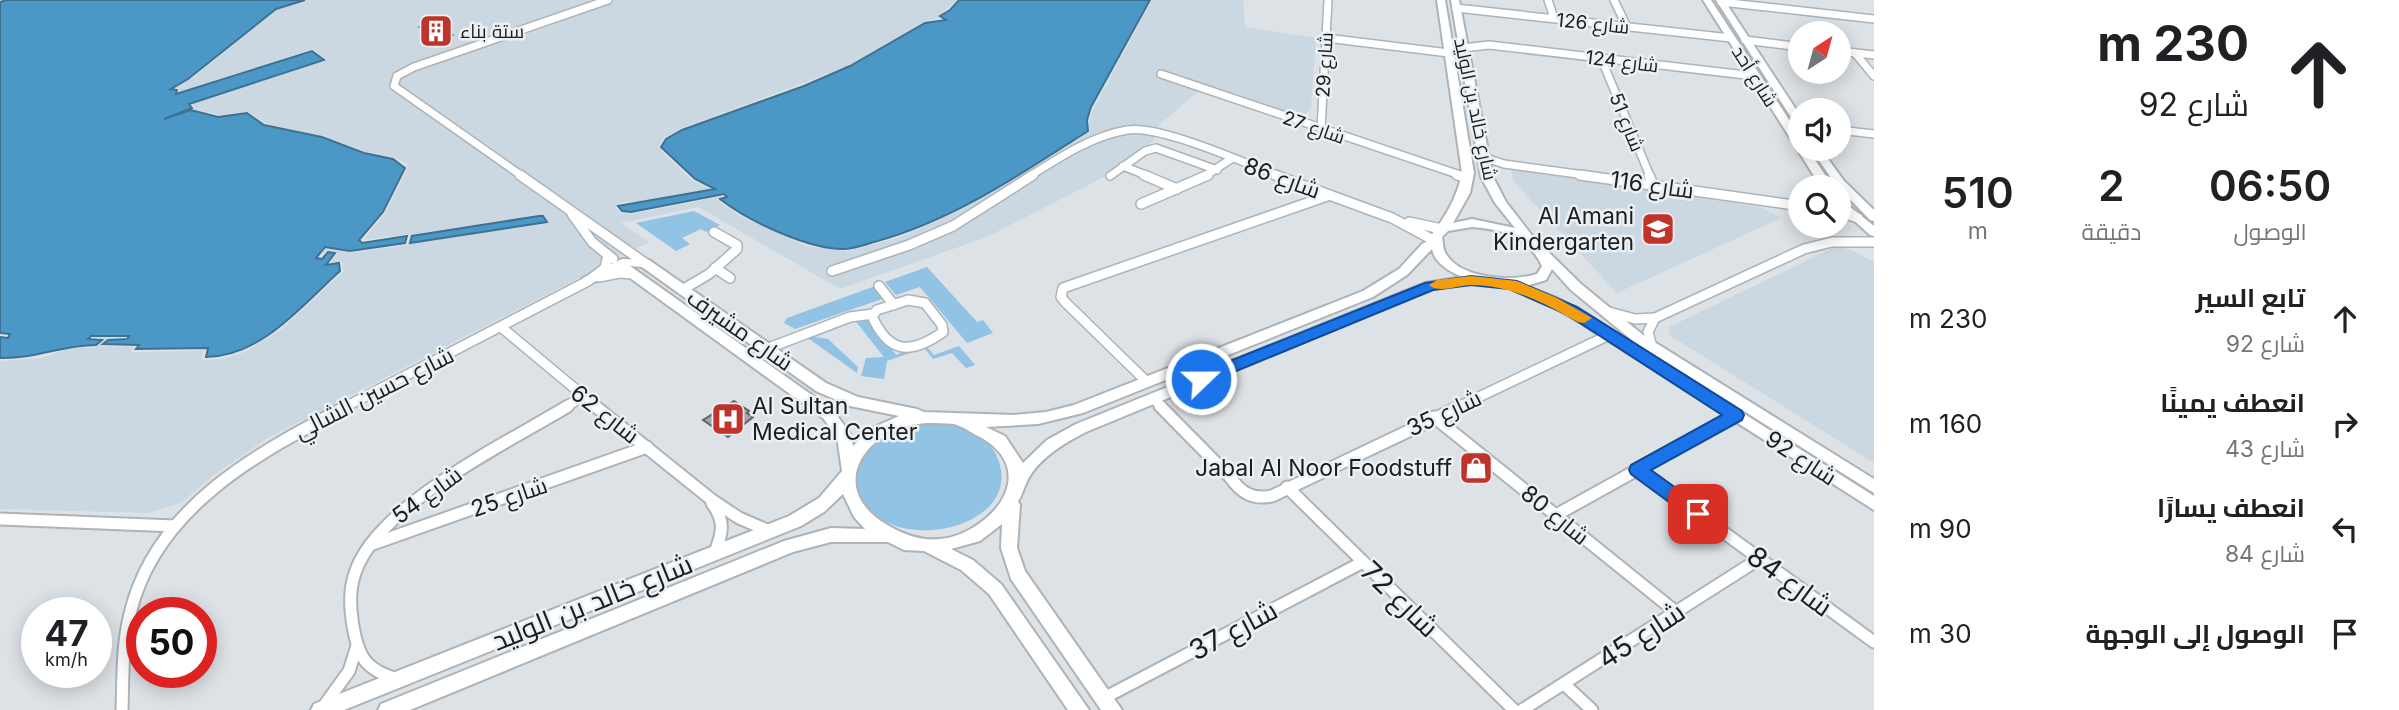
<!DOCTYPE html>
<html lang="ar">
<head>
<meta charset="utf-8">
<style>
  body { margin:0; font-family:Inter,Cairo,sans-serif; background:#f2f2f2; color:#202124; direction:rtl; height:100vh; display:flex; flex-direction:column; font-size:26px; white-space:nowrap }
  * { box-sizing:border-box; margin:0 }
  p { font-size:23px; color:#757577 }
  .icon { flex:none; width:38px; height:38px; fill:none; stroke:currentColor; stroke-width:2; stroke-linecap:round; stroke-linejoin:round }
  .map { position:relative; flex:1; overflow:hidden; direction:ltr }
  .panel { display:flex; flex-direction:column; background:#fff; width:525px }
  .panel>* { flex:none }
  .hud { background:#fff; color:#202124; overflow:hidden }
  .needle { width:46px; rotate:36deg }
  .tools { position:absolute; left:1788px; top:21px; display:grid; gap:14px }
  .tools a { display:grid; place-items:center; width:63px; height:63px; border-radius:50%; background:#fff; box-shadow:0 4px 18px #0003; font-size:35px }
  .speed { position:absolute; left:21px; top:597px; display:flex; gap:14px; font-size:35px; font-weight:700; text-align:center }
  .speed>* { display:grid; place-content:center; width:91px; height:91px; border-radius:50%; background:#fff; box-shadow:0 4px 18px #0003; line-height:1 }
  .speed small { font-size:18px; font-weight:400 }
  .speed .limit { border:10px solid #d22; background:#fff; color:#111 }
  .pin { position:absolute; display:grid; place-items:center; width:60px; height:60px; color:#fff; margin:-30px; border-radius:14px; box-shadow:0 4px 10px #0006 }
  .me { position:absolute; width:77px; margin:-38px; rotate:68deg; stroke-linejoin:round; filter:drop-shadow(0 0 5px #0008) }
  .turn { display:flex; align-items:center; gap:24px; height:147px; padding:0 35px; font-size:32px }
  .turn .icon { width:91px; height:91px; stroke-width:2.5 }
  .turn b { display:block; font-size:49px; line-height:60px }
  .eta { display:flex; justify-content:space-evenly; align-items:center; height:119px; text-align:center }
  .eta b { font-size:42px; font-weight:600; line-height:49px }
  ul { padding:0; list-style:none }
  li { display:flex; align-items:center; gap:21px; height:105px; padding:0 35px }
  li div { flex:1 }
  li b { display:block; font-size:26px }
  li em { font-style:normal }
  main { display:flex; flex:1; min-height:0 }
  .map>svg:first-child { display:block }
</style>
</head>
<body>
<main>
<section class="panel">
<div class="hud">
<div class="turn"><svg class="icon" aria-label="ahead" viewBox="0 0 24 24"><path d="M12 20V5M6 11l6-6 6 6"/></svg><div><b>230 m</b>شارع 92</div></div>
</div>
<div class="eta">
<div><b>06:50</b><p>الوصول</p></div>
<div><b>2</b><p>دقيقة</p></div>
<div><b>510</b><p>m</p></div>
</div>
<ul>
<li><svg class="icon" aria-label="ahead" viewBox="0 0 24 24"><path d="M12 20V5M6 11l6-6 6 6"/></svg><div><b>تابع السير</b><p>شارع 92</p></div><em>230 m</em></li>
<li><svg class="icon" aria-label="right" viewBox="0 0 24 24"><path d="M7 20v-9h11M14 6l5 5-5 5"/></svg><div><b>انعطف يمينًا</b><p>شارع 43</p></div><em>160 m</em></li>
<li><svg class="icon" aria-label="left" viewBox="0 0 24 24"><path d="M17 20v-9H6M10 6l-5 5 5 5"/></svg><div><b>انعطف يسارًا</b><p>شارع 84</p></div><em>90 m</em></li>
<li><svg class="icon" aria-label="arrive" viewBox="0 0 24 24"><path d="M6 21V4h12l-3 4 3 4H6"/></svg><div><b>الوصول إلى الوجهة</b></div><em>30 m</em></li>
</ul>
</section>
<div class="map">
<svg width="1874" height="710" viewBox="0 0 1874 710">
  <rect width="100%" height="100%" fill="#dde2e7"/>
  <g fill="#ccd8e1">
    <polygon points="308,0 957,0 938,16 942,18 924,22 848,66 680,129 664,138 658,147 667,157 693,181 711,189 634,202 626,201 615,206 620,213 632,214 723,196 716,199 738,215 806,246 847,251 898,238 939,220 1043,162 1090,131 1089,120 1094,108 1152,0 1243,0 1245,27 1316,38 1311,108 1300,121 1223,94 1199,91 1160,124 1153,142 1106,176 987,237 840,289 698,207 621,223 649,242 266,439 214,475 181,503 148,513 0,509 0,361 42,358 69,348 94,348 104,339 93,337 126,337 108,338 100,346 134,347 131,352 203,351 202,360 222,359 245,352 282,329 344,271 342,261 330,263 338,252 327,251 318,257 326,248 350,250 349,253 408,245 410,234 363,240 386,212 408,168 407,164 396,158 366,152 324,136 267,124 249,112 220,115 193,109 167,118 195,108 192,104 327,60 313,49 179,92 180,88 174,88 191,79 278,9"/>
    <polygon points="1511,169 1760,207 1781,218 1617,293 1513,181"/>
    <polygon points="1835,247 1849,249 1874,262 1874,463 1669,335 1669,327"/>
  </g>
  <g fill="#91c3e4">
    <polygon points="694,211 720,225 706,232 701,229 682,238 690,244 676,251 636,223"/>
    <polygon points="927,267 977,322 983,320 993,333 967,343 920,287 896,295 885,282"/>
    <polygon points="878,285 885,298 795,329 784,323 787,318"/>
    <polygon points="865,315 896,355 924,344 934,355 959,346 975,365 966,368 952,353 933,359 924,348 887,361 884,379 861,376 866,358 884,357 853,318"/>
    <polygon points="848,320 851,323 815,337 828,339 858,367 857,373 805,336"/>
    <path d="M946,421c22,6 46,17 53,41 26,79 -157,103 -143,-2l38,-35z"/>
  </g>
  <g fill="#4b97c6" stroke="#3d7294" stroke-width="2">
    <path d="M6,0h299l-29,9 -88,70 -17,10 6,1 -1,4 136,-43 12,9 -135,44 3,4 -28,11 27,-9 27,7 29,-4 17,12 58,12 42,16 29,6 12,9 -22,44 -24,28 3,3 45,-7 -2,7 -55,8 -25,-4 -9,11 6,1 6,-7 7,1 -9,12 13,-2 1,8c-39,35 -78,85 -134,86l2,-9 -72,1 3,-4 -36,-1 5,-4 19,-1 2,-3h-38l-3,3 14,1 -6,5c-34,0 -61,14 -96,13v-21l8,1 2,-4 -10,-1v-331z"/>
    <path d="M959,0h191l-59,107 -4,13 1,11c-67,43 -136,90 -214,111 -10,3 -21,7 -31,7 -35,0 -95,-28 -123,-50l7,-2 -3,-3 -93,18 -9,-1 -4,-5 97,-17 -20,-10 -34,-32 5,-8 16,-9 122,-44 46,-20 75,-43 21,-3 -6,-4 10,-6z"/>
    <polygon points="539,216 543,216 547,222 410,243 412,236"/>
  </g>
  <g fill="#9fa5a9" stroke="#5f6467" stroke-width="2">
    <polygon points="432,23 452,35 439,39 420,27"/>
    <polygon points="734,401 749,411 747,413 753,417 728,437 703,420"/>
  </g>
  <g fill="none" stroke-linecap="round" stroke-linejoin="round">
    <defs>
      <g id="street-far2">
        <polyline points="1548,0 1554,18"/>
        <polyline points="1614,0 1627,27"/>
        <polyline points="1721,2 1874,19"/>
        <polyline points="1456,8 1731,38"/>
        <polyline points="1326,38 1449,53"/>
        <polyline points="1745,40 1801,47"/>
        <polyline points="1463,48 1489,45 1754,76"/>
        <polyline points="1839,51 1874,55"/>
        <polyline points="1855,53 1874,76"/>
        <polyline points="1601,58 1650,176"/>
        <polyline points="1161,74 1463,176"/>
        <polyline points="1321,129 1328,0"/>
        <polyline points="1839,130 1874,134"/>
        <polyline points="1483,157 1504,164 1592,176"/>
        <polyline points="1123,166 1148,176"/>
        <polyline points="522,176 394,86 397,76 414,67 608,0"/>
        <path d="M1030,176c30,-19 62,-40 97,-46 32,-6 119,34 153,46"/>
        <polyline points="1110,176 1145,151 1156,148 1217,170"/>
        <polyline points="1205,176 1231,159"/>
      </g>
      <g id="street-far1">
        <polyline points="520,175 645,263"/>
        <polyline points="1144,175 1177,189"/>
        <polyline points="1275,175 1392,218 1435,241"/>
        <polyline points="1457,175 1467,178"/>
        <polyline points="1580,175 1801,206"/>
        <polyline points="1649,175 1653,185"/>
        <polyline points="1141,204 1208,175"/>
        <polyline points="1839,212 1858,218"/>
        <polyline points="572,214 592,242 613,259"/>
        <polyline points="1409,222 1442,229"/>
        <polyline points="715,268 730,278"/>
        <polyline points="832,271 909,245 953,226 1033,175"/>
        <polyline points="599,277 619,273 633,274"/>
        <polyline points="879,286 894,305"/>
        <polyline points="682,290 709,274 737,249 737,245 714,232"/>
        <path d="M908,300l17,3 17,22 1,7c-33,23 -54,22 -71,-16l5,-6z"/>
        <polyline points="1609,312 1635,319 1655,318 1804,249 1832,242 1874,242"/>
        <polyline points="501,327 597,407"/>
        <polyline points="1652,347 1648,332 1655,318"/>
        <polyline points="766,349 850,317 873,314"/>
        <polyline points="1147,382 1065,302 1061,297 1063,288 1330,195"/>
        <polyline points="1153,398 1162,407"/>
        <polyline points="345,407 588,281 605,268 608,255"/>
        <polyline points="565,407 582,397"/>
        <polyline points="1458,407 1609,335"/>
      </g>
      <g id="street">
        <polyline points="595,406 712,500 739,518 767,530"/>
        <polyline points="1160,406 1233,480"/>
        <polyline points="1434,417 1676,612"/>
        <polyline points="1638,470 1874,642"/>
        <path d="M1230,477c11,16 23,23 42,19l189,-90"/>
        <polyline points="1287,487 1514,710"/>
        <path d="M712,503c13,18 11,29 3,49"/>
        <polyline points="1556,515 1736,415"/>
        <polyline points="0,519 175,526"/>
        <polyline points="370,545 647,447"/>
        <path d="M397,679c-31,-9 -39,-22 -44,-53 -3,-19 -4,-35 2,-53 22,-68 154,-131 213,-167"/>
        <polyline points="1564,684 1592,710"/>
        <polyline points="1104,698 1363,562"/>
        <path d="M122,710c1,-32 0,-65 8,-96 25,-107 129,-162 218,-208"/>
        <polyline points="321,710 349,671 357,646"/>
        <polyline points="1522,710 1759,559"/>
      </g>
      <g id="secondary">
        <path d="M1437,0h8l29,173 -4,20 -17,30 19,-4 43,9 -20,-25 -14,-26 -30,-177h8l34,177 13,25 28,36 47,46 62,51 231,144v14l-241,-152 -62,-51 -19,-21 -6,11 -20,6 31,12 37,21 280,177v14l-290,-185c-24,-14 -52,-32 -79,-39 -23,-5 -49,-1 -72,3l-347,143c-22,11 -52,29 -61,54 -3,6 -3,10 -7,15l2,4 -3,43 8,23 97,139h-21l-90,-131 -10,-31 1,-24 -22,17 -29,8 22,11 28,24 88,126h-21l-79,-116 -28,-24 -37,-19 -20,-1 -16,-8h-57l-38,10 -383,158h-32l3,-6 403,-163 47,-13 34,1 -11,-12 -11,-23 -19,18 -23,14 -457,184h-33l3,-6 475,-188 30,-18 23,-27 -5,-34 -14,-19 -204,-148 -31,15 -5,-1 -1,-3 1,-3 39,-19 27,1 177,123 32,14 59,12 7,3 90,3 32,-3 28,-7 289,-114 36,-22 23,-25 8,-4v-3c15,-20 27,-39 32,-64zM1472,227c32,3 55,8 70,39l-5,8c-25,8 -76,5 -91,-20 -3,-4 -3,-12 -4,-17l6,-6zM1432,249c3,15 18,23 31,28l-38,6 -349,141 -29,16 -24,23 -18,-27 -19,-9 52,-3 45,-11 290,-116 34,-22zM630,266l12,1 174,124 34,15 49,10 -29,13 -17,17 -4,-14 -16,-22zM927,423c9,0 18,0 27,1 8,2 16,8 24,12 43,22 38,61 2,87 -11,8 -26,15 -40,16 -18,2 -35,-4 -51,-13 -65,-36 -26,-99 38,-103z"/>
        <polygon points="1703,0 1711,0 1801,138 1801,149 1808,149 1833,187 1821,187"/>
        <polygon points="1716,0 1724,0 1801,117 1801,128 1796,125"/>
        <polygon points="1811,149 1821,149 1844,181 1874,210 1874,221 1870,220 1836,185"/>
        <polygon points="1839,198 1874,226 1874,236 1870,235 1839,207"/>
      </g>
    </defs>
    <use href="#street-far2" stroke="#adb3b7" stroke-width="10"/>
    <use href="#street-far1" stroke="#adb3b7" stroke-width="12"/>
    <use href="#street" stroke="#adb3b7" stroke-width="15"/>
    <use href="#secondary" stroke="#adb3b7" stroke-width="4"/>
    <use href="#street-far2" stroke="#fff" stroke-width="7"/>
    <use href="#street-far1" stroke="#fff" stroke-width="9"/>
    <use href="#street" stroke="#fff" stroke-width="11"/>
    <use href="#secondary" fill="#fff" fill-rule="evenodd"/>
  </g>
  <polygon fill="#1a73e8" stroke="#114b97" stroke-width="2" points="1471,276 1517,281 1577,307 1742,411 1744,415 1742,420 1651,470 1705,509 1708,514 1705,519 1698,521 1692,519 1631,474 1629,470 1631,465 1722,415 1566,314 1509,289 1471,285 1433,290 1207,383 1195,383 1193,379 1195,375 1425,283"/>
  <path fill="#f59e0b" d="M1471,276l46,5 40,17 35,20 -8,5 -6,-1c-34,-19 -67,-37 -107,-37 -13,0 -32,9 -42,0l8,-5z"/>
  <defs>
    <symbol id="building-square" viewBox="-11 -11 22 22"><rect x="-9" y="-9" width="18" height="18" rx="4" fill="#c0332a" stroke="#eaf0f4"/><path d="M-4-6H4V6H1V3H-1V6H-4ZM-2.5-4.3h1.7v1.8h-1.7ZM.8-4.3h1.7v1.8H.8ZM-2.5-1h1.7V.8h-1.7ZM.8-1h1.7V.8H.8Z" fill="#fff"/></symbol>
    <symbol id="school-square" viewBox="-11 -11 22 22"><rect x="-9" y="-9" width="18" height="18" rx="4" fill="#c0332a" stroke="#eaf0f4"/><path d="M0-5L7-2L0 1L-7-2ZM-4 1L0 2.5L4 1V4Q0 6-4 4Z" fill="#fff"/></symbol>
    <symbol id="hospital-square" viewBox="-11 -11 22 22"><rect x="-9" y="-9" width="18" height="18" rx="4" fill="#c0332a" stroke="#eaf0f4"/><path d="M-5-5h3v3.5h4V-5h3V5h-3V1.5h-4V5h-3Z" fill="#fff"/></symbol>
    <symbol id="shop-square" viewBox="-11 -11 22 22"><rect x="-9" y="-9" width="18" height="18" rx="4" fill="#c0332a" stroke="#eaf0f4"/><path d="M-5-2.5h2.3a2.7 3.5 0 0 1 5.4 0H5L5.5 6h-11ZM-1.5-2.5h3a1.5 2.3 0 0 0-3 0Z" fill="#fff"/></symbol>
  </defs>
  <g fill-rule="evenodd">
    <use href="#building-square" x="417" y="12" width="38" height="38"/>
    <use href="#school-square" x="1639" y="210" width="38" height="38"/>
    <use href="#hospital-square" x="709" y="400" width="38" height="38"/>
    <use href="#shop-square" x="1457" y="449" width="38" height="38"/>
  </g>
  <g text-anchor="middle" stroke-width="5" stroke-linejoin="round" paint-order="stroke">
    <g font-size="19" fill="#1b1d1f" stroke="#eaf0f4">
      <text transform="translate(1593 23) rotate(6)" y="7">شارع 126</text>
      <text transform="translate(1622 61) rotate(7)" y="7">شارع 124</text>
      <text transform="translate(1324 65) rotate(-87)" y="7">شارع 29</text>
      <text transform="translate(1755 76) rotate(58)" y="7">شارع أحد</text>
      <text transform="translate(1476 109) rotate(78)" y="7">شارع خالد بن الوليد</text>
      <text transform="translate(1627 122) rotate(68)" y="7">شارع 51</text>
      <text transform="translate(1314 127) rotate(19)" y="7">شارع 27</text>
    </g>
    <g font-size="19" fill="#1b1d1f" stroke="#eaf0f4" text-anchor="start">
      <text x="460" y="38">ستة بناء</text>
    </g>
    <g font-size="23" fill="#1b1d1f" stroke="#eaf0f4">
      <text transform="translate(1282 178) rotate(20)" y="8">شارع 86</text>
      <text transform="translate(1652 185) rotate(8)" y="8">شارع 116</text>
      <text transform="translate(740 330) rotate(35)" y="8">شارع مشيرف</text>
      <text transform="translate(374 393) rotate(-27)" y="8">شارع حسين الشالي</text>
      <text transform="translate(1444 413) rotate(-25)" y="8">شارع 35</text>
      <text transform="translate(605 414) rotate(38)" y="8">شارع 62</text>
      <text transform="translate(1801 458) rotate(33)" y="8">شارع 92</text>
      <text transform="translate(427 495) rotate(-36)" y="8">شارع 54</text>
      <text transform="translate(509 497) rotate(-19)" y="8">شارع 25</text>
      <text transform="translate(1555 515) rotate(39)" y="8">شارع 80</text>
    </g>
    <g font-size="23" fill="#1b1d1f" stroke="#eaf0f4" text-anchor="end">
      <text x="1634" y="224">Al Amani<tspan x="1634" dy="26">Kindergarten</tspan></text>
      <text x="752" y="414" text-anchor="start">Al Sultan<tspan x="752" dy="26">Medical Center</tspan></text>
      <text x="1452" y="476">Jabal Al Noor Foodstuff</text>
    </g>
    <g font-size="28" fill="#1b1d1f" stroke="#eaf0f4">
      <text transform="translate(1790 581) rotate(36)" y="10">شارع 84</text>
      <text transform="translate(1400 599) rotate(44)" y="10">شارع 72</text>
      <text transform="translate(592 602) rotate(-22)" y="10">شارع خالد بن الوليد</text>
      <text transform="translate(1233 630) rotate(-28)" y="10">شارع 37</text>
      <text transform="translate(1641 635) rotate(-33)" y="10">شارع 45</text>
    </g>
  </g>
</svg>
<div class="tools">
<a><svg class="needle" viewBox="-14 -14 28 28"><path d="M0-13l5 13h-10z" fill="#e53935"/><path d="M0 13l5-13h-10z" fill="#757577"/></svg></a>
<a><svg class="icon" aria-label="sound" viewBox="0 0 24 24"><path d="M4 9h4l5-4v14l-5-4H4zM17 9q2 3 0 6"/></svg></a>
<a><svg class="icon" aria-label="search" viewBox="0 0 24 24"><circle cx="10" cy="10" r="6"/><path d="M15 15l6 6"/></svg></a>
</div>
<div class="speed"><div>47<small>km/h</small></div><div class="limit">50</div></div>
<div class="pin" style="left:1698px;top:514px;background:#d93025"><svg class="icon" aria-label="arrive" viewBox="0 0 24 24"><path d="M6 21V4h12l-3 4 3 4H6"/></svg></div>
<svg class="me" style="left:1201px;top:379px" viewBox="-20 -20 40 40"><circle r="17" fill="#1a73e8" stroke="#fff" stroke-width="3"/><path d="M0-11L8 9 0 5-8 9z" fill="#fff"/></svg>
</div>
</main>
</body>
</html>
